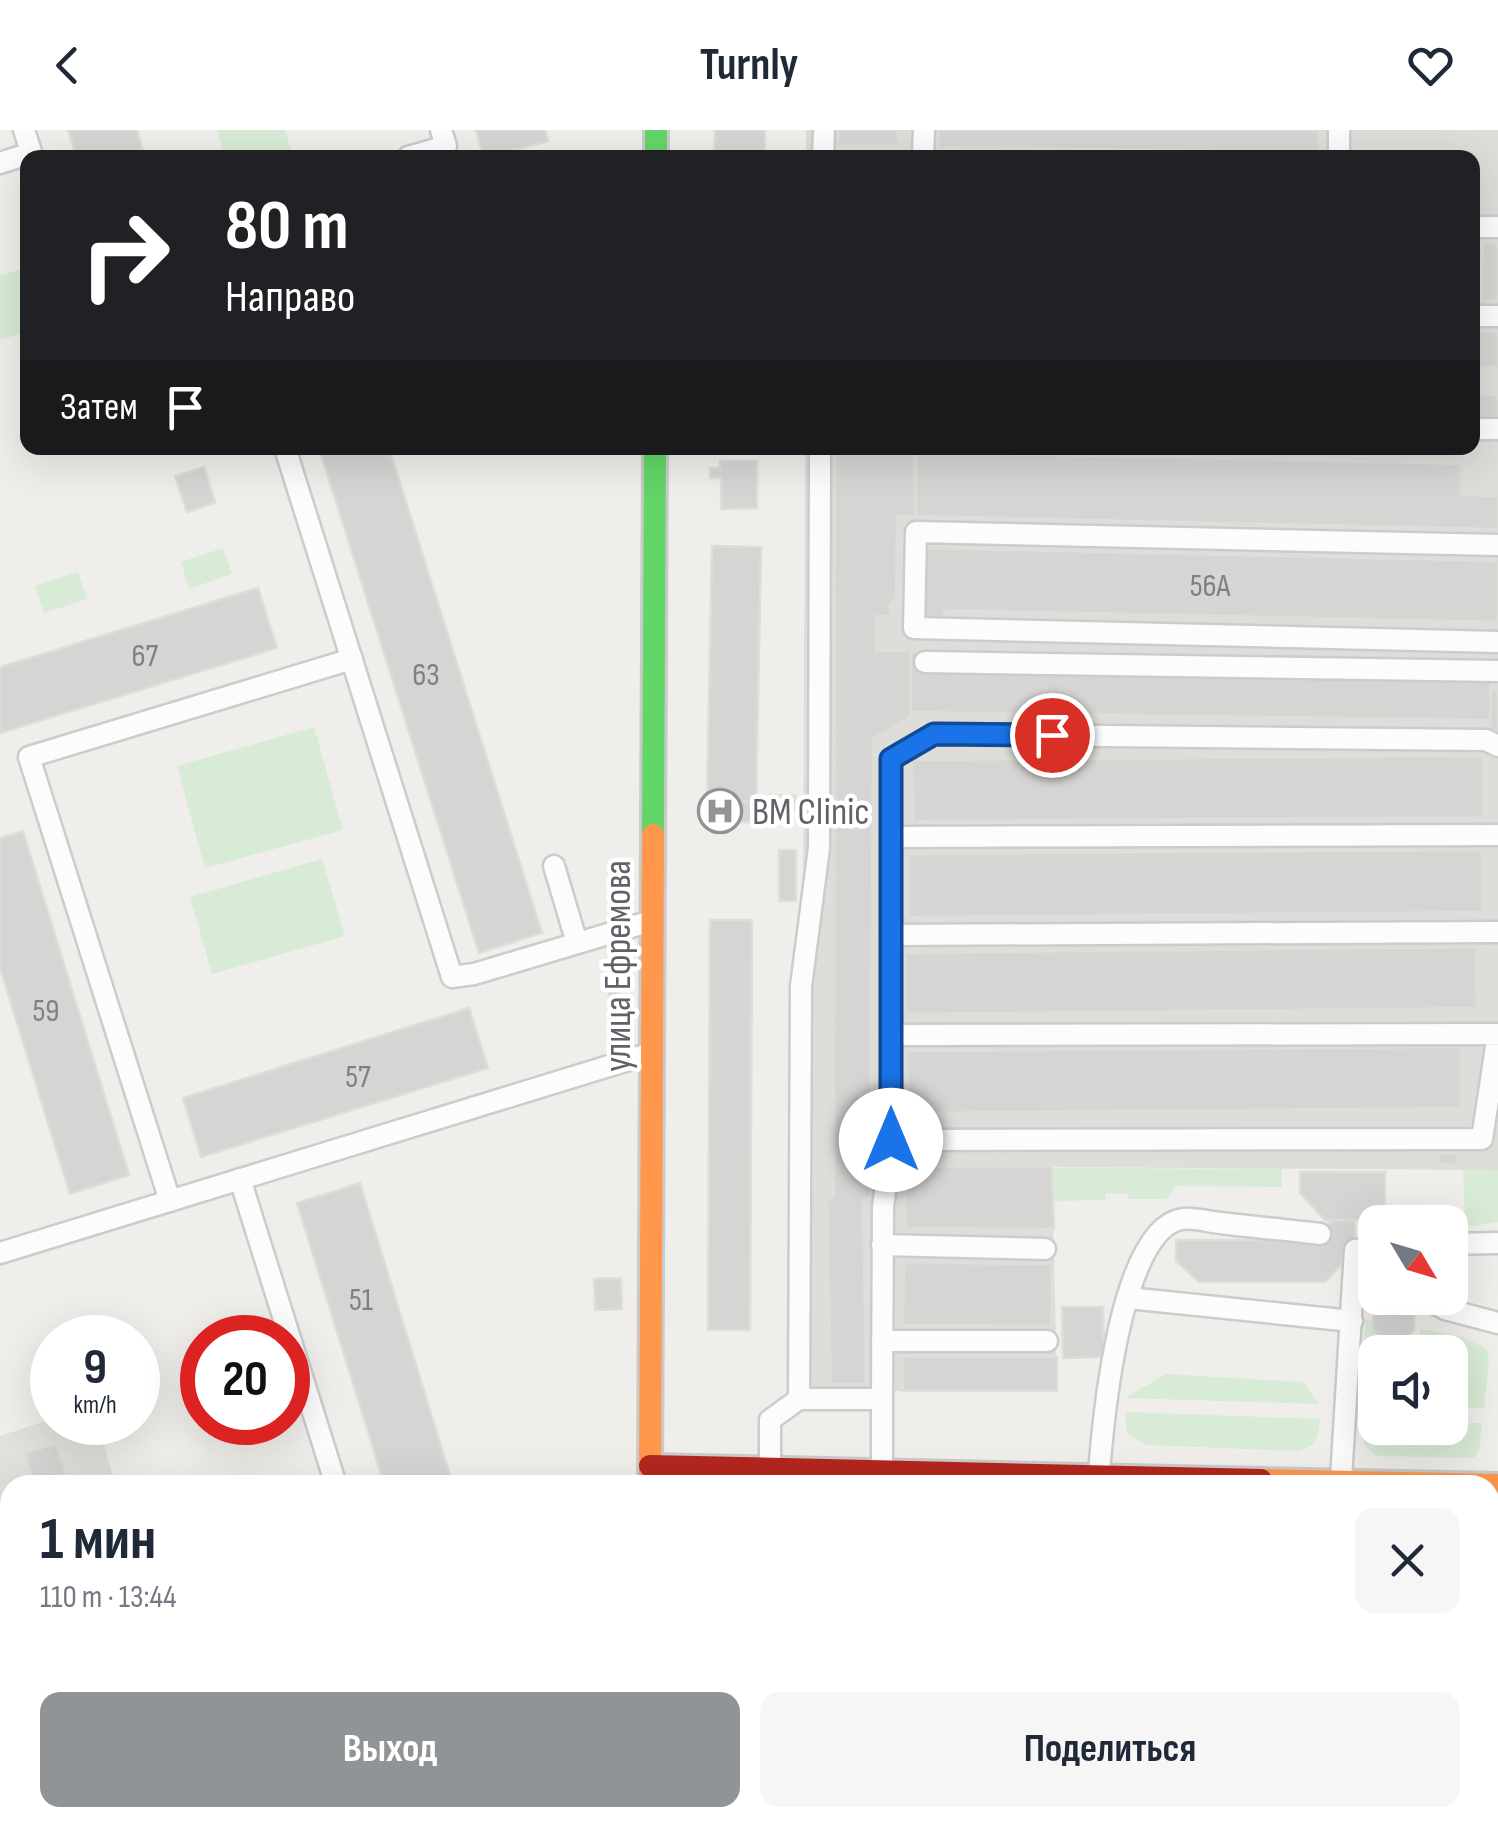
<!DOCTYPE html>
<html lang="ru">
<head>
<meta charset="utf-8">
<style>
  body { margin:0; font-family:"Sofia Sans Condensed",sans-serif; background:#f6f6f7; color:#1f2937; height:100vh; display:flex; flex-direction:column; font-size:38px; white-space:nowrap }
  * { box-sizing:border-box; margin:0 }
  p { font-size:32px; color:#747a83 }
  .icon { flex:none; width:55px; height:55px; fill:none; stroke:currentColor; stroke-width:2; stroke-linecap:round; stroke-linejoin:round }
  .map { position:relative; flex:1; overflow:hidden }
  .drawer { position:absolute; left:0px; top:1345px; width:1500px; height:352px; display:flex; flex-direction:column; background:#fff; border-radius:30px 30px 0 0; box-shadow:0 10px 40px #0002 }
  .drawer>* { flex:none }
  .top-card { position:absolute; left:20px; top:20px; width:1460px; height:305px; border-radius:20px; box-shadow:0 10px 40px #0002; background:#202124; color:#fff; overflow:hidden }
  .needle { width:65px; rotate:128deg }
  .tools { position:absolute; left:1358px; top:1075px; display:grid; gap:20px }
  .tools a { display:grid; place-items:center; width:110px; height:110px; border-radius:20px; background:#fff; box-shadow:0 10px 40px #0002; font-size:50px }
  .speed { position:absolute; left:30px; top:1185px; display:flex; gap:20px; font-size:50px; font-weight:700; text-align:center }
  .speed>* { display:grid; place-content:center; width:130px; height:130px; border-radius:50%; background:#fff; box-shadow:0 10px 40px #0002; line-height:1 }
  .speed small { font-size:25px; font-weight:400 }
  .speed .limit { border:15px solid #d22; background:#fff; color:#111 }
  .pin { position:absolute; display:grid; place-items:center; width:85px; height:85px; color:#fff; margin:-42px; border:5px solid #fff; border-radius:50%; box-shadow:0 2px 10px #0007 }
  .me { position:absolute; width:110px; margin:-55px; rotate:0deg; stroke-linejoin:round; filter:drop-shadow(0 0 8px #0008) }
  .turn { display:flex; align-items:center; gap:35px; height:210px; padding:0 40px; font-size:45px }
  .turn .icon { width:130px; height:130px; stroke-width:2.5 }
  .turn b { display:block; font-size:70px; line-height:85px }
  .then { display:flex; align-items:center; height:95px; padding:0 40px; background:#0003; gap:20px; font-size:38px }
  .round { display:grid; place-items:center; flex:none; width:105px; height:105px; border-radius:20px; background:#f6f6f7 }
  .overview { display:flex; align-items:center; justify-content:space-between; height:170px; padding:0 40px }
  h1 { font-size:60px; font-weight:700; line-height:75px }
  .primary-button { display:flex; gap:20px; margin-top:auto; padding:20px 40px }
  .primary-button a { flex:1; height:115px; border-radius:20px; background:#919496; color:#fff; font-size:40px; font-weight:700; line-height:115px; text-align:center }
  .primary-button a+a { background:#f6f6f7; color:#1f2937 }
  header { display:flex; justify-content:space-between; align-items:center; height:130px; padding:0 40px; background:#fff; font-size:45px; font-weight:700 }
  .map>svg:first-child { display:block }
</style>
</head>
<body>
<header><svg class="icon" aria-label="back" viewBox="0 0 24 24"><path d="M15 5l-7 7 7 7"/></svg>Turnly<svg class="icon" aria-label="heart" viewBox="0 0 24 24"><path d="M12 20l-8-8c-3-5 5-10 8-4 3-6 11-1 8 4z"/></svg></header>
<div class="map">
<svg width="1498" height="1697" viewBox="0 0 1498 1697">
  <rect width="100%" height="100%" fill="#efeeea"/>
  <polygon fill="#dfddda" points="806,0 1498,0 1498,1040 1052,1037 1057,1261 801,1261 805,318 1472,318 1472,28 806,28"/>
  <polygon fill="#e2e0da" points="52,1289 52,1292 97,1293 116,1355 10,1355 10,1688 29,1688 0,1697 0,1306"/>
  <g fill="#d8ebd6">
    <polygon points="217,0 285,0 293,27 225,27"/>
    <polygon points="22,139 27,159 27,202 0,210 0,146"/>
    <polygon points="223,418 232,444 189,459 181,432"/>
    <polygon points="78,442 87,469 44,483 35,456"/>
    <polygon points="314,597 343,700 205,738 177,636"/>
    <polygon points="322,729 345,806 212,844 190,767"/>
    <polygon points="1052,1038 1282,1039 1282,1057 1176,1056 1166,1069 1129,1069 1128,1064 1106,1063 1105,1070 1053,1071"/>
    <polygon points="1463,1040 1498,1040 1498,1092 1472,1096 1465,1092"/>
    <polygon points="1365,1188 1396,1210 1396,1222 1375,1222 1375,1275 1362,1275"/>
    <polygon points="1420,1199 1462,1207 1486,1219 1489,1229 1484,1278 1450,1277 1450,1222 1420,1222"/>
    <polygon points="1166,1244 1303,1252 1319,1274 1125,1268"/>
    <path d="M1125,1282l195,7c-2,19 -2,28 -23,32l-150,-6 -20,-11z"/>
    <polygon points="1361,1291 1375,1291 1375,1298 1450,1298 1450,1293 1482,1293 1479,1321 1474,1328 1375,1326 1364,1314"/>
  </g>
  <g fill="#d6d5d3" stroke="#deddd9" stroke-width="2.5">
    <polygon points="68,0 137,0 145,28 77,28"/>
    <polygon points="476,0 545,0 548,11 484,28"/>
    <polygon points="715,0 765,0 765,28 714,28"/>
    <polygon points="838,0 898,0 898,16 838,15"/>
    <polygon points="938,0 1319,0 1319,22 938,17"/>
    <polygon points="1483,112 1498,112 1498,171 1481,171"/>
    <rect x="1472" y="202" width="26" height="35"/>
    <polygon points="1472,264 1498,265 1498,289 1472,288"/>
    <polygon points="319,318 389,318 542,803 479,823"/>
    <polygon points="916,322 1461,334 1461,365 1498,366 1498,399 916,386"/>
    <polygon points="835,323 915,323 915,386 897,386 896,467 890,475 890,486 876,486 876,521 911,521 911,586 873,609 870,1068 863,1069 866,1254 831,1254 827,1068 834,1067"/>
    <polygon points="720,331 757,331 757,378 721,379 721,348 710,348 710,338 720,338"/>
    <polygon points="204,337 215,373 187,382 175,346"/>
    <polygon points="712,416 761,417 756,672 707,672"/>
    <polygon points="924,418 1498,431 1498,492 944,480 944,488 922,488"/>
    <polygon points="258,458 277,518 0,603 0,537"/>
    <polygon points="911,521 1491,529 1490,590 911,582"/>
    <polygon points="1491,559 1498,560 1498,601 1490,601"/>
    <polygon points="1483,626 1483,687 913,691 912,630"/>
    <polygon points="770,665 795,666 794,680 770,680"/>
    <polygon points="707,672 756,672 755,692 706,692"/>
    <polygon points="23,701 129,1045 70,1064 0,838 0,708"/>
    <rect x="779" y="720" width="17" height="51"/>
    <polygon points="1482,720 1482,782 909,787 909,724"/>
    <polygon points="710,790 752,790 750,1200 708,1200"/>
    <polygon points="1476,817 1477,878 906,884 906,823"/>
    <rect x="609" y="849" width="9" height="20"/>
    <polygon points="469,878 488,938 201,1027 183,968"/>
    <polygon points="1461,917 1461,978 908,983 907,921"/>
    <polygon points="1439,1023 1457,1023 1458,1035 1439,1034"/>
    <polygon points="906,1036 1052,1037 1054,1099 905,1098"/>
    <polygon points="1300,1042 1385,1042 1385,1090 1325,1090 1300,1063"/>
    <polygon points="360,1053 453,1355 384,1355 370,1308 297,1073"/>
    <polygon points="1332,1090 1355,1090 1355,1120 1325,1152 1199,1152 1176,1131 1176,1110 1315,1110"/>
    <polygon points="904,1133 1052,1134 1051,1196 903,1195"/>
    <polygon points="621,1148 622,1179 595,1180 594,1149"/>
    <polygon points="1062,1177 1103,1177 1104,1227 1063,1228"/>
    <polygon points="1381,1177 1405,1177 1414,1184 1414,1199 1408,1207 1381,1208 1373,1200 1373,1185"/>
    <rect x="903" y="1227" width="154" height="34"/>
    <polygon points="56,1314 66,1344 34,1353 25,1323"/>
    <polygon points="10,1467 10,1536 0,1539 0,1470"/>
    <polygon points="460,1688 463,1697 424,1697 456,1688"/>
    <rect x="801" y="1688" width="672" height="9"/>
  </g>
  <g fill="none" stroke-linecap="round" stroke-linejoin="round">
    <defs>
      <g id="lane">
        <polyline points="24,0 33,28"/>
        <polyline points="408,27 446,16 441,0"/>
        <polyline points="823,28 824,0"/>
        <polyline points="923,28 924,0"/>
        <polyline points="1339,28 1339,0"/>
        <polyline points="0,33 31,23"/>
        <polyline points="1472,97 1498,97"/>
        <polyline points="1472,186 1498,186"/>
        <polyline points="1472,299 1498,299"/>
        <polyline points="285,318 452,847 474,844 648,792"/>
        <polyline points="1498,415 916,402 914,498 1498,512"/>
        <polyline points="925,532 1498,541"/>
        <polyline points="891,707 1498,705"/>
        <polyline points="554,736 577,813"/>
        <polyline points="891,805 1498,802"/>
        <polyline points="891,1010 1482,1009 1498,904 891,905"/>
        <polyline points="240,1049 336,1355"/>
        <polyline points="170,1071 29,627 352,529"/>
        <polyline points="1450,1114 1498,1113"/>
        <polyline points="882,1115 1045,1119"/>
        <polyline points="0,1123 648,924"/>
        <polyline points="1128,1168 1352,1191"/>
        <polyline points="1424,1168 1445,1179 1498,1193"/>
        <polyline points="882,1211 1047,1211"/>
        <polyline points="799,1269 801,856 819,718 820,318"/>
        <polyline points="770,1337 770,1290 799,1269 882,1269 883,1077 891,1017 891,629 934,604 1486,610 1498,616"/>
        <polyline points="882,1337 882,1269"/>
        <path d="M1099,1343c4,-52 21,-244 83,-254 11,-2 27,3 38,4 33,4 67,7 100,11"/>
        <polyline points="1341,1349 1355,1120 1375,1118"/>
        <polyline points="785,1697 785,1688"/>
      </g>
      <g id="fast">
        <polyline points="656,0 656,28"/>
        <polyline points="653,705 655,318"/>
        <polyline points="642,1688 642,1697"/>
      </g>
      <g id="slow">
        <polyline points="1261,1350 1498,1355"/>
        <polyline points="650,1355 653,705"/>
      </g>
      <polyline id="jam" points="650,1336 1261,1350"/>
    </defs>
    <use href="#lane" stroke="#cbcccc" stroke-width="25"/>
    <use href="#fast" stroke="#cacacb" stroke-width="28"/>
    <use href="#slow" stroke="#cacacb" stroke-width="28"/>
    <use href="#jam" stroke="#cacacb" stroke-width="28"/>
    <use href="#lane" stroke="#fdfcfc" stroke-width="20"/>
    <use href="#fast" stroke="#63d668" stroke-width="22"/>
    <use href="#slow" stroke="#ff974d" stroke-width="22"/>
    <use href="#jam" stroke="#b3261e" stroke-width="22"/>
  </g>
  <g fill="none" stroke-linecap="round" stroke-linejoin="round">
    <defs>
      <polyline id="route" points="891,1010 891,629 934,604 1052,605"/>
    </defs>
    <use href="#route" stroke="#114b97" stroke-width="25"/>
    <use href="#route" stroke="#1a73e8" stroke-width="18"/>
  </g>
  <defs>
    <symbol id="hospital-ring" viewBox="-11 -11 22 22"><circle r="9.5" fill="#fff" stroke="#919496" stroke-width="1.5"/><path d="M-5-5h3v3.5h4V-5h3V5h-3V1.5h-4V5h-3Z" fill="#919496"/></symbol>
  </defs>
  <g fill-rule="evenodd">
    <use href="#hospital-ring" x="695" y="656" width="50" height="50"/>
  </g>
  <g text-anchor="middle" stroke-width="9" stroke-linejoin="round" paint-order="stroke">
    <g font-size="32" fill="#7e8184">
      <text x="1210" y="466">56А</text>
      <text x="145" y="536">67</text>
      <text x="426" y="555">63</text>
      <text x="46" y="891">59</text>
      <text x="358" y="957">57</text>
      <text x="361" y="1180">51</text>
    </g>
    <g font-size="38" fill="#5f6368" stroke="#fff" text-anchor="start">
      <text x="752" y="694">BM Clinic</text>
    </g>
    <g font-size="38" fill="#5f6368" stroke="#fff">
      <text transform="translate(617 836) rotate(-90)" y="13">улица Ефремова</text>
    </g>
  </g>
</svg>
<div class="tools">
<a><svg class="needle" viewBox="-14 -14 28 28"><path d="M0-13l5 13h-10z" fill="#e53935"/><path d="M0 13l5-13h-10z" fill="#747a83"/></svg></a>
<a><svg class="icon" aria-label="sound" viewBox="0 0 24 24"><path d="M4 9h4l5-4v14l-5-4H4zM17 9q2 3 0 6"/></svg></a>
</div>
<div class="speed"><div>9<small>km/h</small></div><div class="limit">20</div></div>
<div class="pin" style="left:1052px;top:605px;background:#d93025"><svg class="icon" aria-label="arrive" viewBox="0 0 24 24"><path d="M6 21V4h12l-3 4 3 4H6"/></svg></div>
<svg class="me" style="left:891px;top:1010px" viewBox="-20 -20 40 40"><circle r="19" fill="#fff"/><path d="M0-13L10 11 0 6-10 11z" fill="#1a73e8"/></svg>
<div class="top-card">
<div class="turn"><svg class="icon" aria-label="right" viewBox="0 0 24 24"><path d="M7 20v-9h11M14 6l5 5-5 5"/></svg><div><b>80 m</b>Направо</div></div>
<div class="then">Затем<svg class="icon" aria-label="arrive" viewBox="0 0 24 24"><path d="M6 21V4h12l-3 4 3 4H6"/></svg></div>
</div>
<section class="drawer">
<div class="overview"><div><h1>1 мин</h1><p>110 m · 13:44</p></div><a class="round"><svg class="icon" aria-label="close" viewBox="0 0 24 24"><path d="M6 6l12 12M18 6L6 18"/></svg></a></div>
<div class="primary-button"><a>Выход</a><a>Поделиться</a></div>
</section>
</div>
</body>
</html>
